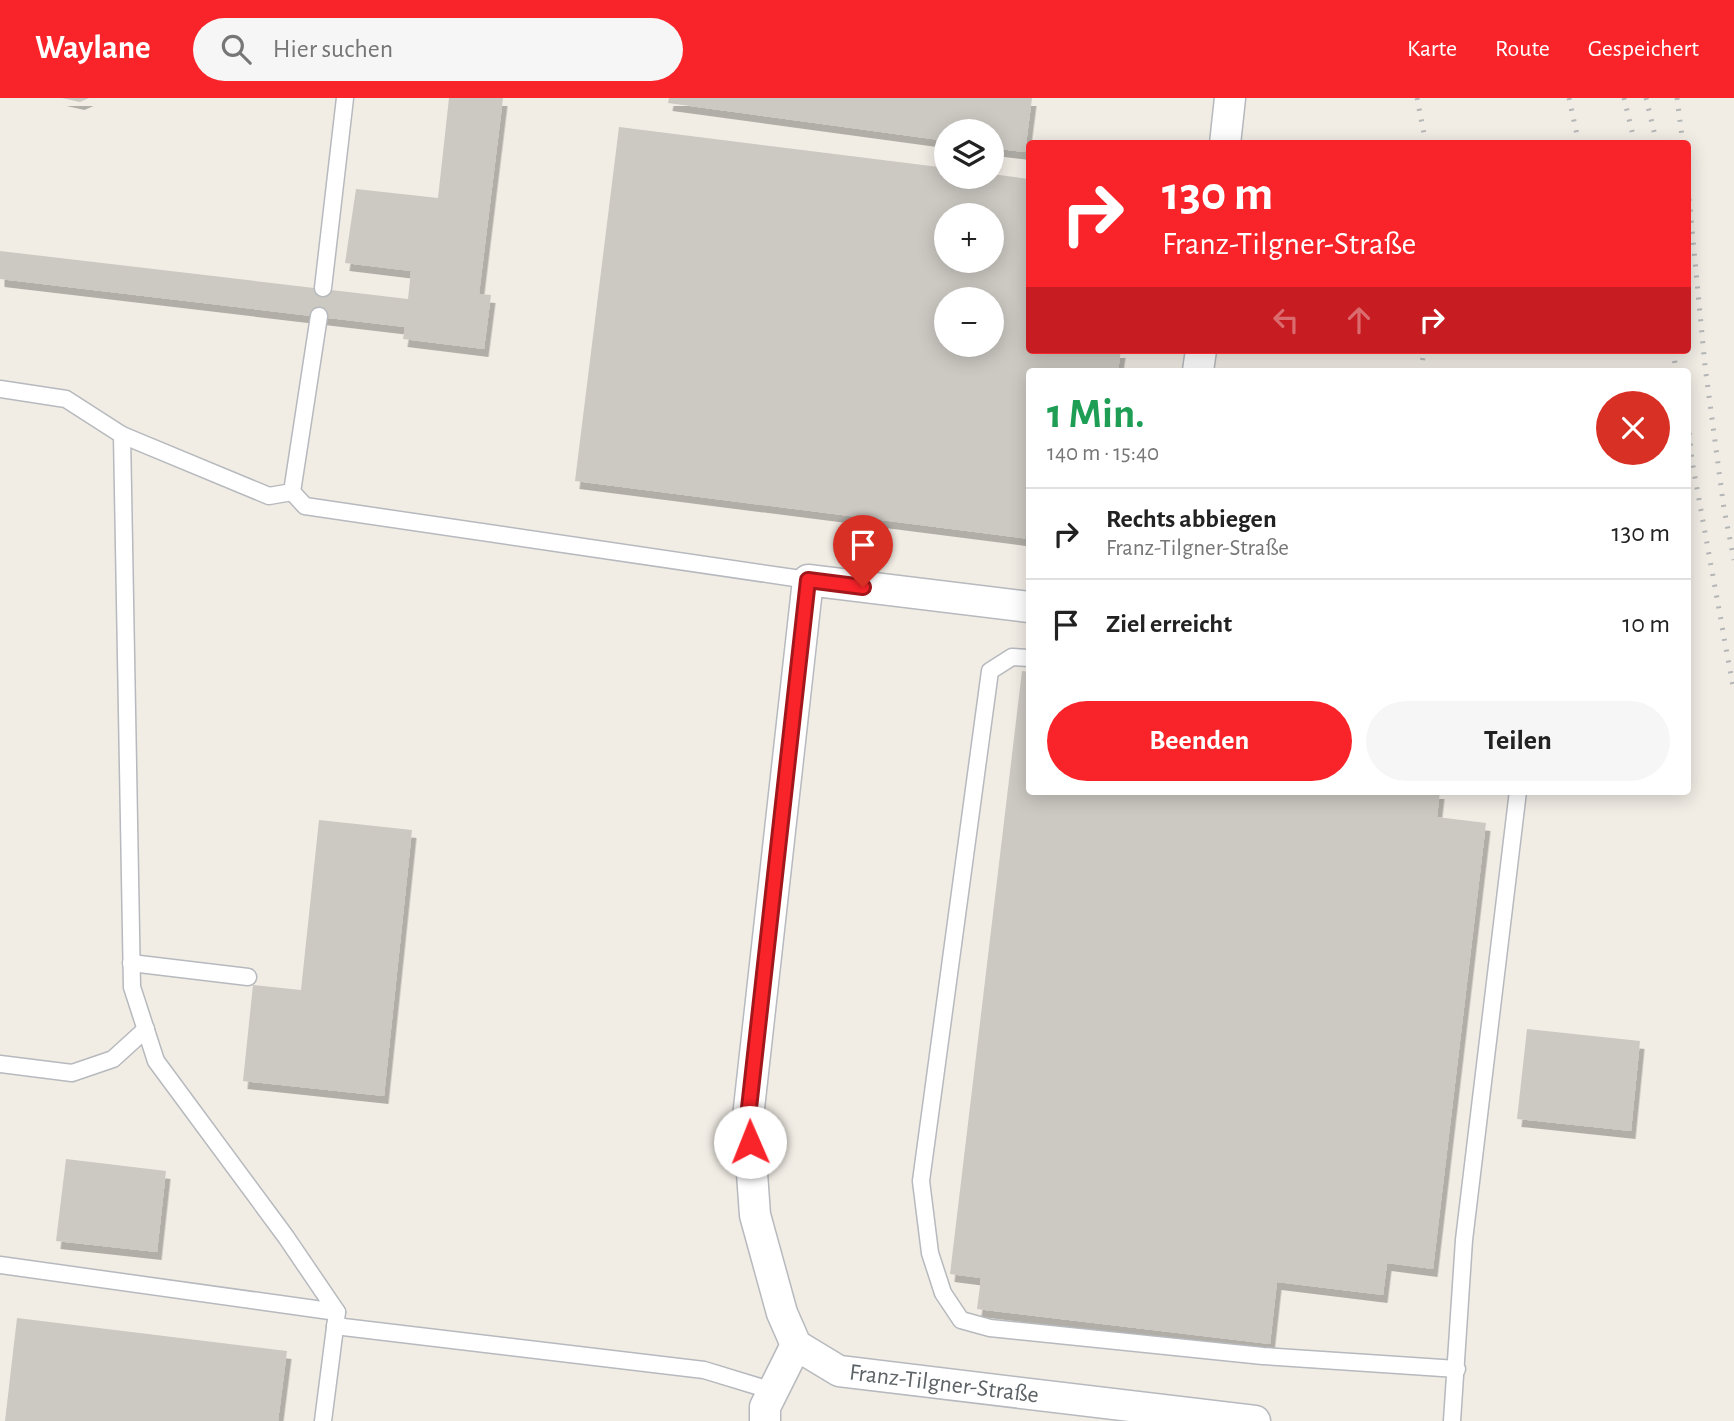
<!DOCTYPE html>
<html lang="de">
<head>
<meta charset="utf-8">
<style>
  body { margin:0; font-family:"Alegreya Sans",sans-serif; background:#f6f6f6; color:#222; height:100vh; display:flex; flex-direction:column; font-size:26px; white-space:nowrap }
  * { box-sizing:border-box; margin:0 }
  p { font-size:23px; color:#767676 }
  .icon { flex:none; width:38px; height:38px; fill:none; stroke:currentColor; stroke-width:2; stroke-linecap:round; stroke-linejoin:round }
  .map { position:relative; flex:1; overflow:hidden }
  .details { position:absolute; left:1026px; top:270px; width:665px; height:427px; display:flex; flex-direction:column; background:#fff; border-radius:7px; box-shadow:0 4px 18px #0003 }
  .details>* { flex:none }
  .banner { position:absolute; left:1026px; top:42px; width:665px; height:214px; border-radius:7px; box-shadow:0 4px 18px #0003; background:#f9232a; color:#fff; overflow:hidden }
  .controls { position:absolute; left:934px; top:21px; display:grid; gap:14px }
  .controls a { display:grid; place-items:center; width:70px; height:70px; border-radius:50%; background:#fff; box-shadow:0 4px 18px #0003; font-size:35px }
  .pin { position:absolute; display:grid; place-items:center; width:60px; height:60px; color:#fff; margin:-72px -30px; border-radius:50% 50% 50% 0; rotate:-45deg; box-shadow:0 0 7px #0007 }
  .pin .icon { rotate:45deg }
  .me { position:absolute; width:77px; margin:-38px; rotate:359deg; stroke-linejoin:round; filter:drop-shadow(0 0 5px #0008) }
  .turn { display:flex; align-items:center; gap:24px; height:147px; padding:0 21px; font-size:32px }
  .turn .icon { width:91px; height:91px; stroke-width:2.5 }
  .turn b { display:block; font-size:49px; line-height:60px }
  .lanes { display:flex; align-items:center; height:66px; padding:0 21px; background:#0003; justify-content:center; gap:35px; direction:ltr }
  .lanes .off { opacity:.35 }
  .round { display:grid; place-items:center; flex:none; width:74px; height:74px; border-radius:37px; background:#f6f6f6 }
  .summary { display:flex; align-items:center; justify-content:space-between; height:119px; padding:0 21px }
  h1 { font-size:42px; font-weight:700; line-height:52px; color:#1e9e55 }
  .action { display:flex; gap:14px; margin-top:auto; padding:14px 21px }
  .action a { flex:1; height:80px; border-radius:42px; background:#f9232a; color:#fff; font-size:28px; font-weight:700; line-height:80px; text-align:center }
  .action a+a { background:#f6f6f6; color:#222 }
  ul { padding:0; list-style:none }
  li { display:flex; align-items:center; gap:21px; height:91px; padding:0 21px; border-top:2px solid #e0e0e0 }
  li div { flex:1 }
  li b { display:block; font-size:26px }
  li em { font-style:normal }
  header { display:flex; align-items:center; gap:42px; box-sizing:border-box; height:98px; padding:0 35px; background:#f9232a; color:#fff }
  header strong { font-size:33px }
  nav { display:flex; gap:38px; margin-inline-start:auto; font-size:24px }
  .search { width:490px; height:63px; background:#f6f6f6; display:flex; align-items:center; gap:18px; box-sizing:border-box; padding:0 24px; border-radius:38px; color:#767676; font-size:26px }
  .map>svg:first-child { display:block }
</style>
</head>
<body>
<header>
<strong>Waylane</strong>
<div class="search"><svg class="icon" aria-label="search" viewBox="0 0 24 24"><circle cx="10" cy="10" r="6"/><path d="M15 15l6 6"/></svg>Hier suchen</div>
<nav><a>Karte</a><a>Route</a><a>Gespeichert</a></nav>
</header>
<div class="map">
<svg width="1734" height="1323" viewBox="0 0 1734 1323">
  <defs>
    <filter id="shadow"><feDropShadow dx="4.5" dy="8" stdDeviation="0" flood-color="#0004"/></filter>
  </defs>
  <rect width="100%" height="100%" fill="#f1ede5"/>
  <g fill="#ccc8c2" fill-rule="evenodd" filter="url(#shadow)">
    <polygon points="62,0 89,0 80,4"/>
    <polygon points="449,0 503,0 479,196 491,197 484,251 403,241 405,229 0,181 0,153 408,201 411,173 345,165 356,91 438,100"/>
    <polygon points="669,0 1032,0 1025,54 992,50 992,33 947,33 947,43 668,5"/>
    <path d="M619,29l328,41v9h45v-3l37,5v171h92l-3,21h-89v168l-454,-58zM947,117h45v46h-45zM947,201h45v46h-45z"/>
    <polygon points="1022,573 1029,574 1029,693 1440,693 1437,719 1486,725 1433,1171 1387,1165 1383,1197 1277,1184 1270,1246 977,1211 981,1180 950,1176"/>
    <polygon points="319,722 412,732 384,998 243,983 253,887 301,892"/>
    <polygon points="1527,931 1640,943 1631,1033 1517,1021"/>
    <polygon points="66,1061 166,1073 157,1154 56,1143"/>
    <polygon points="17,1220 287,1253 278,1323 5,1323"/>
  </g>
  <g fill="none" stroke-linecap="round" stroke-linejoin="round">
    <defs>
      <g id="lane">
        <polyline points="323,190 345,0"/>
        <polyline points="0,291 66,301 122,337 132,889 156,963 286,1139 337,1214 323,1323"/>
        <polyline points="122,337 269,398 292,394 319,218"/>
        <polyline points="292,394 305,408 808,482"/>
        <polyline points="1029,560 1012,559 990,573 921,1083 930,1155 943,1195 961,1222 990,1230 1263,1258 1457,1271"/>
        <polyline points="131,865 248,879"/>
        <polyline points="0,966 72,975 113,961 146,931"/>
        <polyline points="0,1167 337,1214"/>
        <polyline points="335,1228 704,1272 773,1293"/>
        <polyline points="1452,1323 1464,1142 1518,693"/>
      </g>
      <g id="street">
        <polyline points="1225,46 1230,0"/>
        <polyline points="1198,273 1201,252"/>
        <polyline points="1029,509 808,482 748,1019 755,1117 782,1215 796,1247 839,1273 1255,1323"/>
        <polyline points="765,1323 765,1309 796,1247"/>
      </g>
    </defs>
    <use href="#lane" stroke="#b6b9bd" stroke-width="19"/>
    <use href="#street" stroke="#b6b9bd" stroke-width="33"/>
    <use href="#lane" stroke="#fff" stroke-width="16"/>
    <use href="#street" stroke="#fff" stroke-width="30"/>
    <g stroke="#b5b6b7" stroke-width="5" stroke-dasharray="2 9" stroke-linecap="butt">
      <polyline points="1417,0 1426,46"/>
      <polyline points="1569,0 1579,46"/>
      <polyline points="1624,0 1635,46"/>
      <polyline points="1646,0 1657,46"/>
      <polyline points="1677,0 1683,46"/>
      <polyline points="1687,79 1705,268 1724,411 1734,462"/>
      <polyline points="1673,252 1676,273"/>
      <polyline points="1421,273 1424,252"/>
      <polyline points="1687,313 1692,363 1734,594"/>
    </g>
  </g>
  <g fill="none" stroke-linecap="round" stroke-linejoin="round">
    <defs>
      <polyline id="route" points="750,1044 748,1019 808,482 863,489"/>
    </defs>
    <use href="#route" stroke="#a2171b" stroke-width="18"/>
    <use href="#route" stroke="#f9232a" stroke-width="12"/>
  </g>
  <g text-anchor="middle" stroke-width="5" stroke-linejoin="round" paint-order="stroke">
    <g font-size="24" fill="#5d6367" stroke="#fff">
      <text transform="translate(944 1285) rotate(7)" y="8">Franz-Tilgner-Straße</text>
    </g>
  </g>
</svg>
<div class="controls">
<a><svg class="icon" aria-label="layers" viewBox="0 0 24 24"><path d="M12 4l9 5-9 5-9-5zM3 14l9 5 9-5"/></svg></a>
<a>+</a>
<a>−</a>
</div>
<div class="pin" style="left:863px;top:489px;background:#d93025"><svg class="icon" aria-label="arrive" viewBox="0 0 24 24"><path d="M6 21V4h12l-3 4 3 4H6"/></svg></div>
<svg class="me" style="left:750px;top:1044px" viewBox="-20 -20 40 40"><circle r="19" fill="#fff"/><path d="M0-13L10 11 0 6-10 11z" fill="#f9232a"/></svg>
<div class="banner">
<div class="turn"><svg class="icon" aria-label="right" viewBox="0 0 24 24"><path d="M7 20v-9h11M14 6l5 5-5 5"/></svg><div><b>130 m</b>Franz-Tilgner-Straße</div></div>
<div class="lanes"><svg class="icon off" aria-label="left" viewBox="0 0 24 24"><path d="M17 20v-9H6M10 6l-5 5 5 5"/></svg><svg class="icon off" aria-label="ahead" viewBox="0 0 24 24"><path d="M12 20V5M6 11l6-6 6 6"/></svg><svg class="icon" aria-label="right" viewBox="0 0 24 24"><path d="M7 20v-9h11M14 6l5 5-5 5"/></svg></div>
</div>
<section class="details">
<div class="summary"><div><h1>1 Min.</h1><p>140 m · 15:40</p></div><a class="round" style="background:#d93025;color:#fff"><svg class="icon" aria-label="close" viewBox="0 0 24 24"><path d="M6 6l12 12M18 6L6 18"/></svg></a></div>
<ul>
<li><svg class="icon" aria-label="right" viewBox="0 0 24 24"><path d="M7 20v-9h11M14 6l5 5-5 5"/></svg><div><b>Rechts abbiegen</b><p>Franz-Tilgner-Straße</p></div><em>130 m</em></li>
<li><svg class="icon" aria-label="arrive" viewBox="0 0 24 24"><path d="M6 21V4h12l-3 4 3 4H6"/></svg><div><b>Ziel erreicht</b></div><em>10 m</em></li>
</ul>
<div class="action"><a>Beenden</a><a>Teilen</a></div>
</section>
</div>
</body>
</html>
